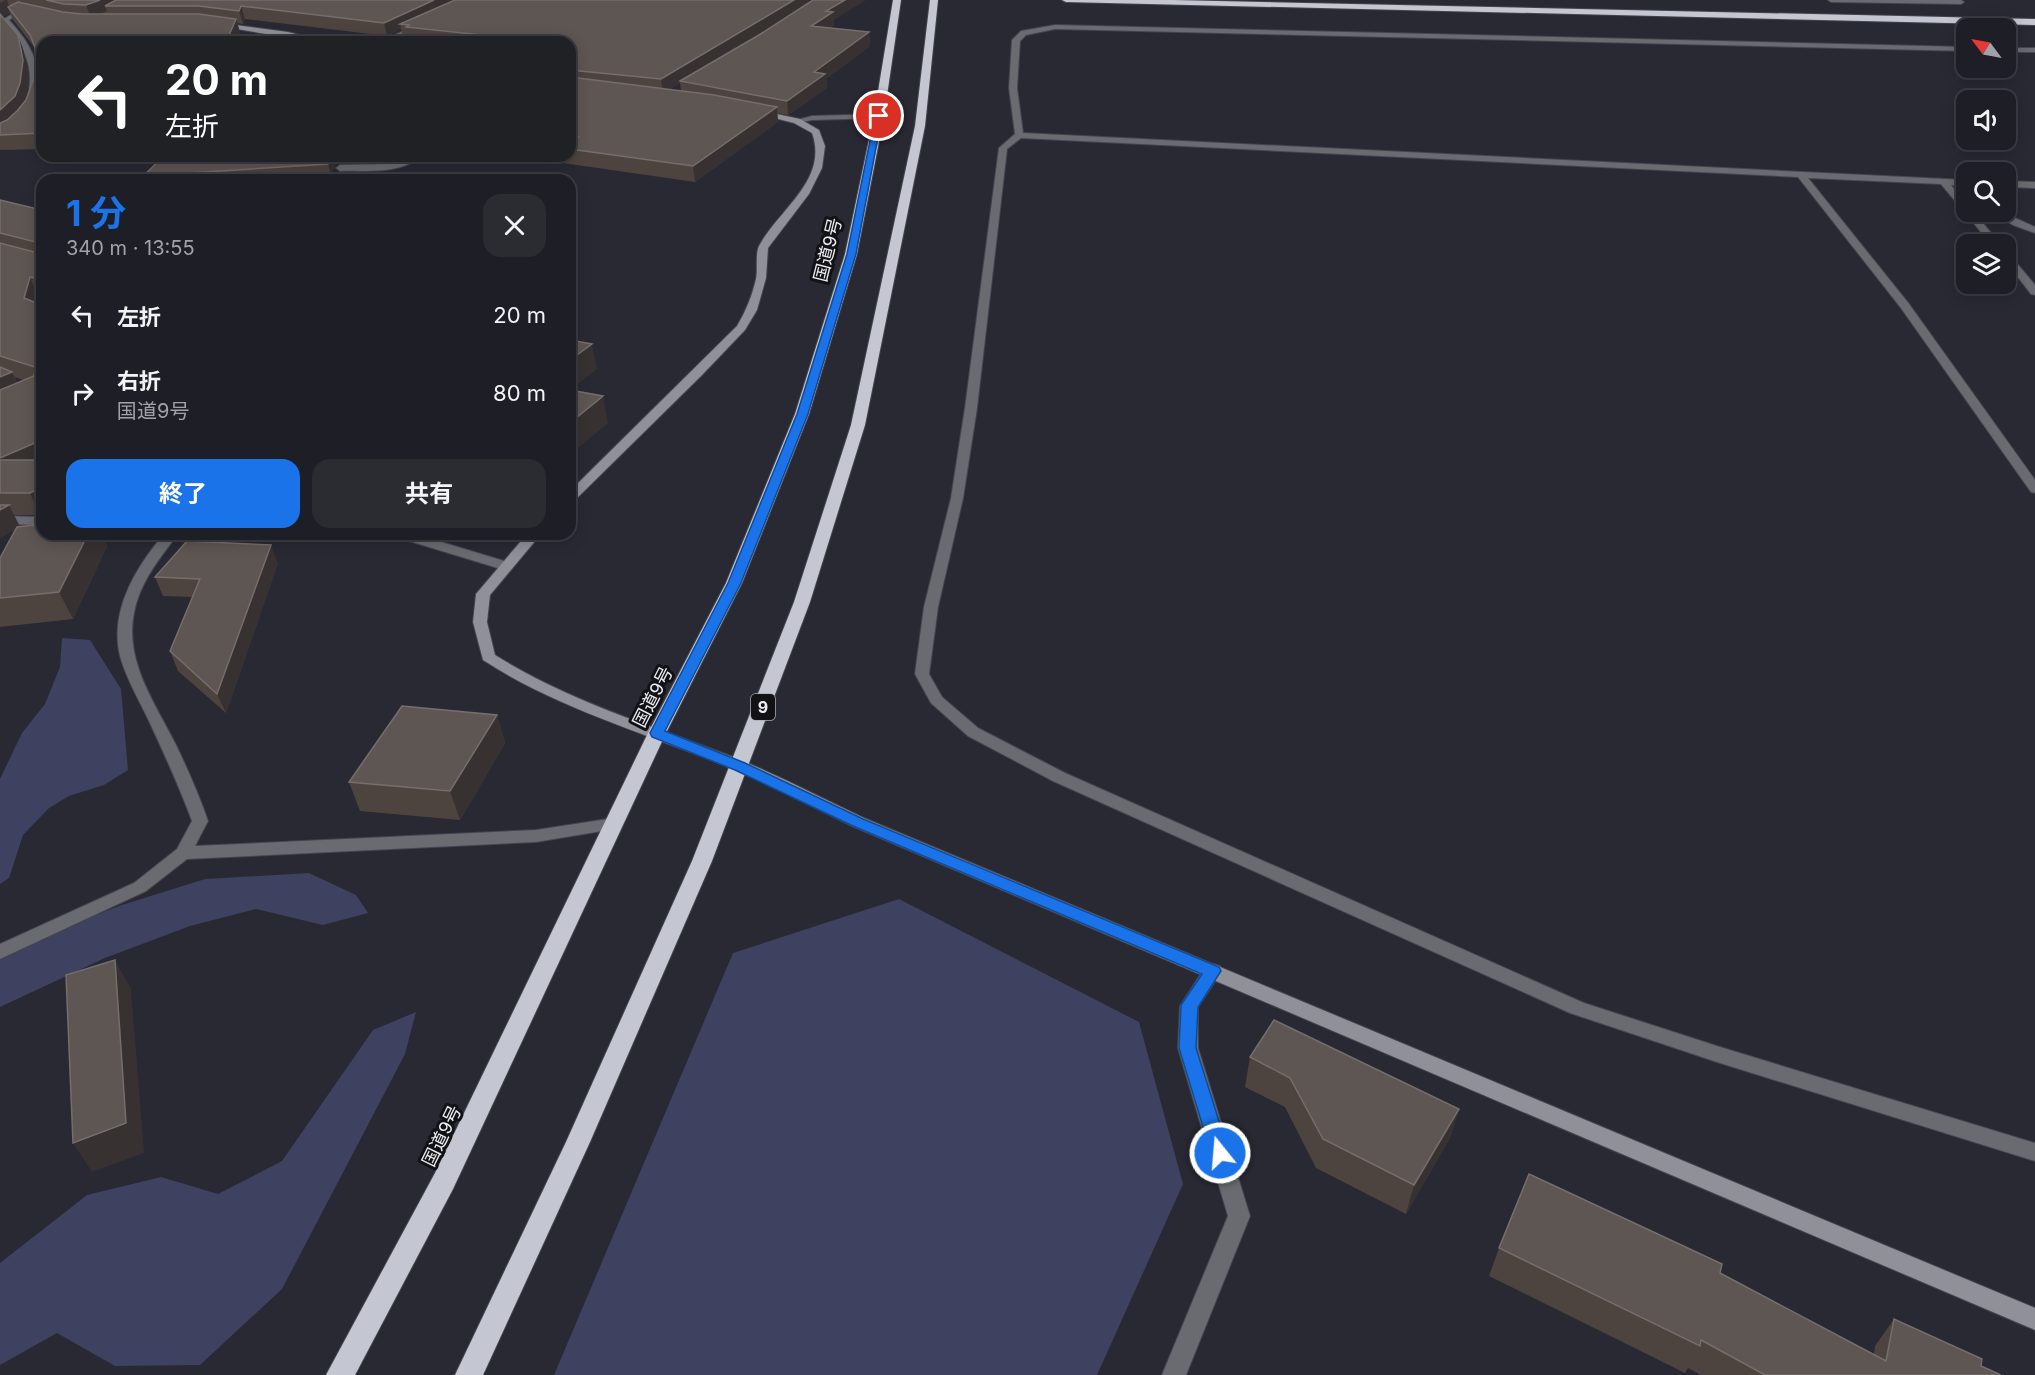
<!DOCTYPE html>
<html lang="ja">
<head>
<meta charset="utf-8">
<style>
  body { margin:0; font-family:Inter,"Noto Sans JP",sans-serif; background:#2b2c32; color:#f1f3f6; height:100vh; display:flex; flex-direction:column; font-size:22px; white-space:nowrap }
  * { box-sizing:border-box; margin:0 }
  p { font-size:20px; color:#a1a2a7 }
  .icon { flex:none; width:33px; height:33px; fill:none; stroke:currentColor; stroke-width:2; stroke-linecap:round; stroke-linejoin:round }
  .map { position:relative; flex:1; overflow:hidden }
  .side { position:absolute; left:36px; top:174px; width:540px; height:366px; display:flex; flex-direction:column; background:#1e1f26; border-radius:18px; box-shadow:0 3px 15px #0003,0 0 0 2px #3c3d43 }
  .side>* { flex:none }
  .banner { position:absolute; left:36px; top:36px; width:540px; height:126px; border-radius:18px; box-shadow:0 3px 15px #0003,0 0 0 2px #3c3d43; background:#202124; color:#fff; overflow:hidden }
  .needle { width:39px; rotate:302deg }
  .fabs { position:absolute; left:1956px; top:18px; display:grid; gap:12px }
  .fabs a { display:grid; place-items:center; width:60px; height:60px; border-radius:12px; background:#1e1f26; box-shadow:0 3px 15px #0003,0 0 0 2px #3c3d43; font-size:30px }
  .pin { position:absolute; display:grid; place-items:center; width:51px; height:51px; color:#fff; margin:-26px; border:3px solid #fff; border-radius:50%; box-shadow:0 2px 6px #0007 }
  .me { position:absolute; width:66px; margin:-33px; rotate:343deg; stroke-linejoin:round; filter:drop-shadow(0 0 4px #0008) }
  .turn { display:flex; align-items:center; gap:21px; height:126px; padding:0 30px; font-size:27px }
  .turn .icon { width:78px; height:78px; stroke-width:2.5 }
  .turn b { display:block; font-size:42px; line-height:51px }
  .round { display:grid; place-items:center; flex:none; width:63px; height:63px; border-radius:18px; background:#2b2c32 }
  .head { display:flex; align-items:center; justify-content:space-between; height:102px; padding:0 30px }
  h1 { font-size:36px; font-weight:700; line-height:45px; color:#1a73e8 }
  .action { display:flex; gap:12px; margin-top:auto; padding:12px 30px }
  .action a { flex:1; height:69px; border-radius:18px; background:#1a73e8; color:#fff; font-size:24px; font-weight:700; line-height:69px; text-align:center }
  .action a+a { background:#2b2c32; color:#f1f3f6 }
  ul { padding:0; list-style:none }
  li { display:flex; align-items:center; gap:18px; height:78px; padding:0 30px }
  li div { flex:1 }
  li b { display:block; font-size:22px }
  li em { font-style:normal }
  .map>svg:first-child { display:block }
</style>
</head>
<body>
<div class="map">
<svg width="2035" height="1375" viewBox="0 0 2035 1375">
  <rect width="100%" height="100%" fill="#282933"/>
  <g fill="#3e415f">
    <polygon points="62,638 90,640 121,689 128,770 104,785 69,796 49,808 23,835 9,878 0,884 0,779 22,733 45,704 60,667"/>
    <polygon points="309,873 356,895 368,913 323,925 256,909 190,926 105,958 0,1007 0,951 122,905 205,879"/>
    <polygon points="899,899 1139,1022 1183,1184 1097,1375 554,1375 733,953"/>
    <polygon points="416,1012 405,1054 282,1289 200,1365 115,1366 57,1333 0,1365 0,1263 87,1195 161,1177 218,1194 282,1161 373,1030"/>
  </g>
  <g fill="none" stroke-linecap="round" stroke-linejoin="round">
    <defs>
      <g id="lane">
        <polygon points="1055,25 1966,47 1966,51 1055,29 1026,35 1020,41 1017,88 1023,133 1966,180 1966,186 1951,185 1966,204 1966,212 1974,212 2000,244 1991,244 1941,184 1808,178 1909,304 2035,480 2035,493 2031,492 1901,308 1798,177 1021,138 1007,149 977,408 963,498 938,607 929,674 942,697 978,728 1065,773 1584,1003 1720,1047 2035,1143 2035,1161 1720,1063 1570,1013 1053,781 968,736 931,703 915,674 924,607 951,498 965,408 999,148 1015,134 1009,88 1012,40 1021,31"/>
        <rect x="2006" y="48" width="29" height="4"/>
        <polygon points="2006,181 2035,182 2035,188 2006,187"/>
        <polygon points="1991,212 2002,212 2035,227 2035,233 2013,225"/>
        <polygon points="2006,253 2009,254 2035,285 2035,295 2031,294 2006,262"/>
      </g>
      <g id="street">
        <polygon points="1828,0 1961,0 1964,2 1961,4 1831,2"/>
        <path d="M21,9l2,3 -14,8c21,23 34,45 27,76l-4,2 -4,-2c7,-33 -6,-52 -26,-76z"/>
        <polygon points="419,24 425,25 389,42 379,42"/>
        <polygon points="879,114 882,114 882,118 812,120 797,123 793,121 812,116"/>
        <path d="M411,156h10c-21,19 -55,14 -81,15l-4,-3 4,-3 50,-1z"/>
        <polygon points="0,516 42,517 42,525 0,524"/>
        <path d="M164,534h14c-19,25 -38,48 -44,79 -10,48 22,92 42,132 12,25 23,50 32,76l-13,25 341,-16 78,-12 6,2 2,4 -2,4 -84,14 -349,17 -41,32 -146,68v-15l134,-61 43,-34 15,-28c-13,-35 -28,-68 -44,-102 -10,-21 -22,-41 -28,-63 -11,-45 16,-89 44,-122z"/>
        <polygon points="394,534 415,534 511,563 513,566 506,570 501,569 396,537"/>
        <polygon points="1213,964 1220,966 1222,971 1198,1007 1198,1048 1250,1216 1186,1375 1162,1375 1228,1216 1178,1048 1180,1006 1206,966"/>
      </g>
      <g id="secondary">
        <polygon points="220,23 288,32 328,42 314,42 218,26"/>
        <path d="M754,109l46,10 19,11 6,16 -3,22 -13,26 -41,54 -2,30 -9,32 -12,20 -43,45 -128,126 -4,1v-11l167,-165c9,-15 15,-30 19,-47 2,-10 -1,-24 3,-33 19,-36 70,-66 53,-113l-18,-10 -40,-10z"/>
        <path d="M527,534h14l-51,61 -3,27 8,33c76,48 165,73 248,106 41,17 81,38 121,57l1171,490v22l-1183,-504c-39,-19 -79,-40 -119,-57 -84,-35 -173,-59 -250,-109l-10,-38 3,-28z"/>
      </g>
      <g id="highway">
        <polygon points="893,0 901,0 884,116 857,254 809,414 742,583 666,733 453,1189 355,1375 326,1375 435,1173 648,733 726,583 795,414 845,254 874,116"/>
        <polygon points="930,0 938,0 925,126 865,425 810,602 712,861 590,1142 483,1375 455,1375 566,1142 692,861 794,602 851,425 915,126"/>
        <polygon points="1062,0 1173,0 2035,19 2035,25 1066,2"/>
      </g>
    </defs>
    <use href="#lane" stroke="#44454e" stroke-width="2"/>
    <use href="#street" stroke="#44454e" stroke-width="2"/>
    <use href="#secondary" stroke="#44454e" stroke-width="2"/>
    <use href="#highway" stroke="#44454e" stroke-width="2"/>
    <use href="#lane" fill="#6a6b70" fill-rule="evenodd"/>
    <use href="#street" fill="#6a6b70" fill-rule="evenodd"/>
    <use href="#secondary" fill="#8f9098" fill-rule="evenodd"/>
    <use href="#highway" fill="#c4c6d2" fill-rule="evenodd"/>
  </g>
  <g fill="#4d443f" fill-rule="evenodd">
    <path d="M0,0h809v2l25,18v5l-4,3 39,4 1,14 -44,33 1,9 -39,27 -11,-2 1,9 -83,60 -132,-19 -1,-7h8v-114h-146l-15,-2 -1,-2h-5l-2,-9 -14,7 -142,-17 -2,5 -6,-1 3,9 -198,10v107l-42,1zM10,13l3,7 22,28v27l-11,27 2,-5 3,-23 -6,-25 -5,-14 -16,-18zM680,83l1,8 -11,-2z"/>
    <polygon points="164,156 339,156 331,175 252,180 144,180 143,176"/>
    <path d="M0,200l42,10v87l-4,-1 -2,7 6,2v209l-2,1h-26l6,12 22,7h60l5,12 -34,73 -73,8v-69l17,-30 -17,10zM15,377l8,3 -6,3z"/>
    <polygon points="278,563 226,713 178,671 170,651 192,597 163,596 155,577"/>
    <polygon points="497,715 505,743 460,820 360,811 349,782"/>
    <polygon points="1250,1057 1459,1109 1450,1138 1406,1214 1316,1168 1285,1107 1245,1087"/>
    <polygon points="1499,1248 1720,1273 1874,1354 1875,1346 1894,1319 1981,1366 2001,1375 1701,1375 1688,1368 1685,1373 1489,1276"/>
  </g>
  <g fill="#373132">
    <polygon points="5,0 7,0 11,12 8,7 10,13 1,18 0,21 0,3"/>
    <polygon points="100,0 125,0 105,6 107,11 91,18 86,5"/>
    <polygon points="434,0 466,0 400,24 401,29 387,36 384,23"/>
    <polygon points="794,0 809,0 809,4 683,82 680,81 680,83 663,94 661,79"/>
    <polygon points="845,0 866,0 834,20 834,25 812,39 811,26 826,11"/>
    <polygon points="241,6 245,19 243,24 239,11"/>
    <polygon points="236,19 240,32 236,42 226,42"/>
    <polygon points="869,32 870,46 826,79 827,88 788,115 787,101 814,72"/>
    <polygon points="18,35 23,49 29,74 26,97 21,111 0,130 0,110"/>
    <polygon points="777,107 778,122 695,182 693,166"/>
    <polygon points="331,156 339,156 331,175 328,164"/>
    <polygon points="30,277 38,296 32,317 24,298"/>
    <polygon points="592,344 597,369 570,390 570,360"/>
    <polygon points="12,372 21,392 0,402 0,377"/>
    <polygon points="603,396 608,423 570,455 570,423"/>
    <polygon points="42,440 42,465 0,469 0,458"/>
    <polygon points="42,487 42,514 40,515 30,493"/>
    <polygon points="9,505 20,527 0,538 0,510"/>
    <polygon points="88,534 102,534 107,546 73,619 59,592"/>
    <polygon points="271,545 278,563 226,713 217,694"/>
    <polygon points="497,715 505,743 460,820 450,791"/>
    <polygon points="115,960 131,989 144,1153 92,1172 73,1143"/>
    <polygon points="1459,1109 1450,1138 1406,1214 1414,1185"/>
  </g>
  <g fill="#5e5652" stroke="#756e6c" stroke-width="1.5">
    <polygon points="46,0 100,0 86,5 64,4"/>
    <polygon points="116,0 434,0 384,23 241,6 239,11 199,6 105,6"/>
    <polygon points="455,0 794,0 661,79 570,70 570,42 548,42 406,27 409,25 400,24"/>
    <polygon points="813,0 845,0 826,11 833,12 811,26 869,32 814,72 825,74 787,101 680,81 759,35"/>
    <polygon points="18,2 63,12 82,14 199,14 236,19 226,42 42,42 42,133 0,135 0,123 7,120 17,111 26,100 35,75 35,47 30,35 8,7"/>
    <polygon points="0,14 18,35 23,60 20,83 15,96 0,110"/>
    <polygon points="570,77 714,95 777,107 693,166 570,149 570,142 578,137 570,136"/>
    <polygon points="164,156 331,156 328,164 143,176"/>
    <polygon points="0,200 42,210 42,279 30,277 24,298 42,305 42,440 0,458 0,390 34,376 35,367 0,356 0,243 34,252 37,250 36,242 0,233"/>
    <polygon points="570,340 592,344 570,360"/>
    <polygon points="0,367 12,372 0,377"/>
    <polygon points="570,390 603,396 570,423"/>
    <polygon points="0,460 42,460 42,487 30,493 0,493"/>
    <polygon points="0,505 9,505 0,510"/>
    <polygon points="42,524 42,534 88,534 59,592 0,598 0,558 17,527"/>
    <polygon points="187,541 271,545 217,694 170,651 200,579 155,577"/>
    <polygon points="402,706 497,715 450,791 349,782"/>
    <polygon points="115,960 126,1123 73,1143 66,975"/>
    <polygon points="1274,1020 1459,1109 1414,1185 1323,1139 1290,1078 1250,1057"/>
    <polygon points="1529,1174 1722,1264 1720,1273 1886,1361 1894,1319 1982,1359 1981,1366 2001,1375 1765,1375 1701,1340 1700,1346 1499,1248"/>
  </g>
  <polygon fill="#1a73e8" stroke="#114b97" stroke-width="1.5" points="879,114 882,116 856,254 808,414 741,583 665,731 745,763 863,819 1219,967 1221,971 1198,1007 1196,1048 1229,1153 1227,1159 1220,1161 1213,1159 1211,1153 1179,1048 1181,1005 1202,974 853,826 735,770 652,737 650,733 728,583 797,414 847,254 875,116"/>
  <g text-anchor="middle" stroke-width="6" stroke-linejoin="round" paint-order="stroke">
    <rect fill="#121216" stroke="#abacb1" stroke-width="1.5" x="751" y="694" width="24" height="26" rx="4.5"/>
    <g font-size="16" font-weight="bold" fill="#edeef4">
      <text x="763" y="713">9</text>
    </g>
    <g font-size="18" fill="#edeef4" stroke="#121216">
      <text transform="translate(828 250) rotate(-76)" y="6">国道9号</text>
      <text transform="translate(653 697) rotate(-63)" y="6">国道9号</text>
      <text transform="translate(442 1136) rotate(-64)" y="6">国道9号</text>
    </g>
  </g>
</svg>
<div class="fabs">
<a><svg class="needle" viewBox="-14 -14 28 28"><path d="M0-13l5 13h-10z" fill="#e53935"/><path d="M0 13l5-13h-10z" fill="#a1a2a7"/></svg></a>
<a><svg class="icon" aria-label="sound" viewBox="0 0 24 24"><path d="M4 9h4l5-4v14l-5-4H4zM17 9q2 3 0 6"/></svg></a>
<a><svg class="icon" aria-label="search" viewBox="0 0 24 24"><circle cx="10" cy="10" r="6"/><path d="M15 15l6 6"/></svg></a>
<a><svg class="icon" aria-label="layers" viewBox="0 0 24 24"><path d="M12 4l9 5-9 5-9-5zM3 14l9 5 9-5"/></svg></a>
</div>
<div class="pin" style="left:879px;top:116px;background:#d93025"><svg class="icon" aria-label="arrive" viewBox="0 0 24 24"><path d="M6 21V4h12l-3 4 3 4H6"/></svg></div>
<svg class="me" style="left:1220px;top:1153px" viewBox="-20 -20 40 40"><circle r="17" fill="#1a73e8" stroke="#fff" stroke-width="3"/><path d="M0-11L8 9 0 5-8 9z" fill="#fff"/></svg>
<div class="banner">
<div class="turn"><svg class="icon" aria-label="left" viewBox="0 0 24 24"><path d="M17 20v-9H6M10 6l-5 5 5 5"/></svg><div><b>20 m</b>左折</div></div>
</div>
<section class="side">
<div class="head"><div><h1>1 分</h1><p>340 m · 13:55</p></div><a class="round"><svg class="icon" aria-label="close" viewBox="0 0 24 24"><path d="M6 6l12 12M18 6L6 18"/></svg></a></div>
<ul>
<li><svg class="icon" aria-label="left" viewBox="0 0 24 24"><path d="M17 20v-9H6M10 6l-5 5 5 5"/></svg><div><b>左折</b></div><em>20 m</em></li>
<li><svg class="icon" aria-label="right" viewBox="0 0 24 24"><path d="M7 20v-9h11M14 6l5 5-5 5"/></svg><div><b>右折</b><p>国道9号</p></div><em>80 m</em></li>
</ul>
<div class="action"><a>終了</a><a>共有</a></div>
</section>
</div>
</body>
</html>
